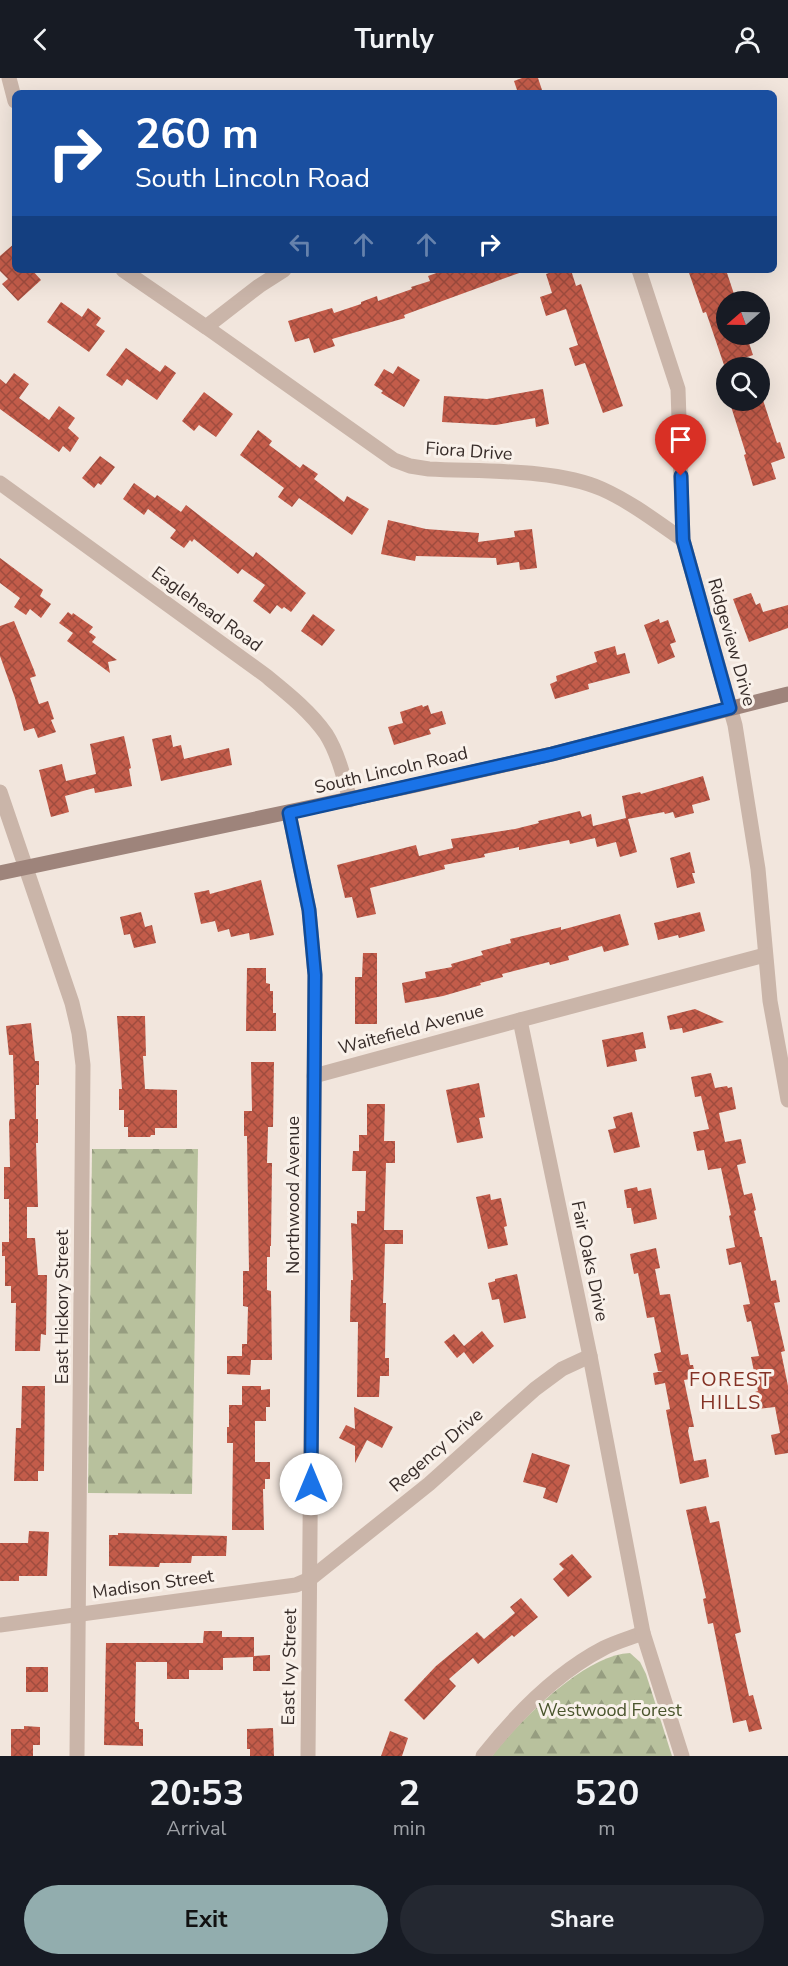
<!DOCTYPE html>
<html lang="en">
<head>
<meta charset="utf-8">
<style>
  body { margin:0; font-family:"Nunito Sans",sans-serif; background:#242831; color:#f1f3f6; height:100vh; display:flex; flex-direction:column; font-size:22px; white-space:nowrap }
  * { box-sizing:border-box; margin:0 }
  p { font-size:20px; color:#9ea1a6 }
  .icon { flex:none; width:33px; height:33px; fill:none; stroke:currentColor; stroke-width:2; stroke-linecap:round; stroke-linejoin:round }
  .map { position:relative; height:1678px; overflow:hidden }
  .details { display:flex; flex-direction:column; background:#171b24; flex:1 }
  .details>* { flex:none }
  .top-card { position:absolute; left:12px; top:12px; width:765px; height:183px; border-radius:9px; box-shadow:0 6px 24px #0002; background:#1a4fa0; color:#fff; overflow:hidden }
  .needle { width:39px; rotate:250deg }
  .controls { position:absolute; left:716px; top:213px; display:grid; gap:12px }
  .controls a { display:grid; place-items:center; width:54px; height:54px; border-radius:50%; background:#171b24; box-shadow:0 6px 24px #0002; font-size:30px }
  .pin { position:absolute; display:grid; place-items:center; width:51px; height:51px; color:#fff; margin:-62px -26px; border-radius:50% 50% 50% 0; rotate:-45deg; box-shadow:0 0 6px #0007 }
  .pin .icon { rotate:45deg }
  .me { position:absolute; width:66px; margin:-33px; rotate:0deg; stroke-linejoin:round; filter:drop-shadow(0 0 4px #0008) }
  .turn { display:flex; align-items:center; gap:21px; height:126px; padding:0 24px; font-size:27px }
  .turn .icon { width:78px; height:78px; stroke-width:2.5 }
  .turn b { display:block; font-size:42px; line-height:51px }
  .lanes { display:flex; align-items:center; height:57px; padding:0 24px; background:#0003; justify-content:center; gap:30px; direction:ltr }
  .lanes .off { opacity:.35 }
  .eta { display:flex; justify-content:space-evenly; align-items:center; height:102px; text-align:center }
  .eta b { font-size:36px; font-weight:700; line-height:42px }
  .cta { display:flex; gap:12px; margin-top:auto; padding:12px 24px }
  .cta a { flex:1; height:69px; border-radius:36px; background:#92adae; color:#111; font-size:24px; font-weight:700; line-height:69px; text-align:center }
  .cta a+a { background:#242831; color:#f1f3f6 }
  header { display:flex; justify-content:space-between; align-items:center; height:78px; padding:0 24px; background:#171b24; font-size:27px; font-weight:700 }
  .map>svg:first-child { display:block }
</style>
</head>
<body>
<header><svg class="icon" aria-label="back" viewBox="0 0 24 24"><path d="M15 5l-7 7 7 7"/></svg>Turnly<svg class="icon" aria-label="person" viewBox="0 0 24 24"><circle cx="12" cy="8" r="4"/><path d="M4 21q1-7 8-7t8 7"/></svg></header>
<div class="map">
<svg width="788" height="1678" viewBox="0 0 788 1678">
  <defs>
    <pattern id="forest-firs" width="22" height="20" patternUnits="userSpaceOnUse" patternTransform="scale(1.5)"><rect width="22" height="20" fill="#b8c19d"/><path d="M5 1l3.5 6h-7zM16 11l3.5 6h-7z" fill="#969d80"/></pattern>
    <pattern id="building-cross-hatch" width="8" height="8" patternUnits="userSpaceOnUse" patternTransform="scale(1.5)"><rect width="8" height="8" fill="#c35c4a"/><path d="M0 0l8 8M0 8l8-8" fill="none" stroke="#9f4c3e"/></pattern>
  </defs>
  <rect width="100%" height="100%" fill="#f2e6dd"/>
  <g fill="url(#forest-firs)">
    <polygon points="92,1071 198,1071 192,1416 88,1415"/>
    <path d="M630,1575l10,9 6,12 26,82h-180c27,-35 92,-101 138,-103z"/>
  </g>
  <g fill="url(#building-cross-hatch)">
    <polygon points="522,0 538,0 543,15 518,15 514,3"/>
    <polygon points="15,165 15,192 32,192 41,202 18,223 2,206 8,201 0,193 0,178"/>
    <polygon points="445,192 521,192 522,194 404,237 405,240 332,261 335,268 314,275 309,260 295,264 288,243 332,230 334,235 361,226 361,224 377,218 378,223 412,211 411,209 430,203 428,198"/>
    <polygon points="558,192 571,192 576,208 581,206 623,328 603,335 585,285 575,288 569,270 578,267 566,231 546,238 540,219 552,215 546,196"/>
    <polygon points="688,192 726,192 736,222 726,224 726,256 746,256 753,277 724,287 706,234 703,235"/>
    <polygon points="61,224 82,239 88,230 101,240 96,247 105,253 89,274 47,244"/>
    <polygon points="126,270 160,294 165,287 176,295 157,322 127,301 122,308 106,297"/>
    <polygon points="398,288 420,302 404,329 381,315 383,313 374,307 384,291 393,296"/>
    <polygon points="14,295 29,306 19,320 49,342 59,328 75,340 68,350 79,360 70,374 63,368 59,374 0,331 0,301 6,306"/>
    <polygon points="543,311 549,346 536,349 535,340 496,347 442,344 444,318 487,321"/>
    <polygon points="204,314 233,336 216,359 199,347 194,353 182,343"/>
    <polygon points="729,322 763,322 777,365 780,364 785,380 771,385 776,401 753,408 744,377 746,376"/>
    <polygon points="258,352 272,363 269,367 300,390 303,386 318,396 314,401 344,424 347,418 369,431 352,457 299,420 292,429 278,419 284,410 240,377"/>
    <polygon points="100,378 115,389 101,407 98,405 94,410 82,400"/>
    <polygon points="134,405 155,420 157,417 181,434 186,427 253,479 256,474 306,515 291,534 284,529 282,531 277,527 270,536 253,523 265,507 242,491 238,496 194,461 192,464 190,462 184,470 170,460 176,452 148,431 144,437 123,421"/>
    <polygon points="388,442 426,451 479,455 478,464 515,459 514,453 532,451 537,490 520,492 519,484 497,487 496,480 416,478 415,483 381,476"/>
    <polygon points="0,480 43,512 40,518 51,526 41,540 30,531 26,537 14,529 20,520 0,505"/>
    <polygon points="751,515 756,527 760,525 763,534 788,527 788,550 749,564 733,521"/>
    <polygon points="68,534 72,537 73,535 93,549 89,554 96,559 92,564 117,582 108,584 110,595 67,563 73,555 59,545"/>
    <polygon points="313,536 335,552 322,568 301,553"/>
    <polygon points="659,541 660,545 668,542 676,564 670,566 675,579 658,586 644,547"/>
    <polygon points="14,543 34,592 36,598 30,600 39,626 48,623 54,641 51,642 56,654 38,660 34,650 24,653 15,620 0,578 0,548"/>
    <polygon points="615,568 617,577 625,575 630,595 588,606 589,611 555,621 550,606 557,603 556,598 597,584 594,574"/>
    <polygon points="422,627 423,629 428,627 431,636 442,633 446,646 429,651 431,656 394,667 388,649 403,645 400,634"/>
    <polygon points="171,657 173,669 181,667 184,681 229,670 232,687 161,703 152,661"/>
    <polygon points="124,658 131,690 129,691 132,708 95,715 94,710 65,718 69,734 51,739 39,692 62,686 66,703 96,696 90,666"/>
    <polygon points="703,698 710,722 692,727 694,735 675,740 673,734 665,736 664,734 628,741 637,774 620,779 616,764 597,769 595,760 570,766 569,762 519,772 519,769 484,776 485,779 444,787 445,791 370,810 376,836 357,840 352,819 345,820 337,787 416,767 419,778 453,770 451,761 515,751 539,745 538,743 580,733 582,739 591,736 593,748 626,740 622,718 640,714 641,716"/>
    <polygon points="690,774 695,795 692,795 695,805 677,810 670,780"/>
    <polygon points="261,802 274,857 250,862 249,855 231,859 229,851 218,854 215,843 201,846 194,815 209,812 210,816"/>
    <polygon points="141,834 145,849 152,847 156,865 134,870 130,856 124,857 120,839"/>
    <polygon points="700,834 705,853 679,860 678,857 658,862 654,845"/>
    <polygon points="620,836 629,867 604,874 602,868 568,878 569,882 550,887 549,884 502,896 503,899 480,905 481,907 443,918 405,925 402,905 426,900 425,894 452,889 451,886 483,877 481,873 511,865 510,861 561,849 561,852"/>
    <polygon points="363,875 377,875 377,946 355,946 355,899 362,899"/>
    <polygon points="247,890 266,890 266,905 270,906 270,913 273,913 273,935 276,935 276,953 246,953"/>
    <polygon points="695,931 724,944 683,955 682,950 670,952 667,938"/>
    <polygon points="117,938 145,938 146,978 143,978 145,1011 177,1012 177,1050 155,1050 155,1057 151,1057 150,1059 128,1059 128,1049 124,1049 124,1032 119,1032 119,1011 122,1011"/>
    <polygon points="31,945 35,983 39,983 39,1007 36,1007 36,1041 38,1041 38,1065 36,1065 38,1129 27,1129 27,1160 35,1160 38,1197 47,1197 46,1257 41,1256 40,1273 15,1273 16,1225 11,1225 11,1208 5,1208 5,1178 2,1178 2,1164 9,1164 9,1121 4,1121 4,1089 10,1089 9,1044 10,1041 15,1041 13,977 9,977 6,948"/>
    <polygon points="643,954 646,970 635,972 637,983 607,989 602,962"/>
    <polygon points="251,984 274,984 273,1049 268,1049 267,1085 272,1085 271,1168 270,1168 270,1179 267,1179 267,1212 271,1213 272,1282 251,1282 250,1297 227,1296 227,1278 242,1278 242,1266 247,1266 248,1229 243,1228 243,1193 249,1193 247,1058 244,1058 244,1033 252,1033"/>
    <polygon points="711,995 715,1010 727,1008 728,1010 732,1009 736,1031 719,1035 725,1064 741,1061 746,1085 737,1087 744,1117 752,1115 756,1132 754,1133 760,1159 762,1159 771,1203 776,1202 780,1224 774,1225 785,1273 781,1274 788,1308 788,1375 775,1377 771,1357 780,1355 775,1329 758,1331 755,1314 758,1313 751,1279 759,1278 751,1243 747,1244 743,1227 750,1226 741,1184 729,1187 726,1171 735,1169 729,1138 731,1137 721,1090 708,1092 704,1072 697,1073 693,1054 709,1051 701,1018 695,1019 691,999"/>
    <polygon points="479,1005 485,1039 479,1040 483,1060 457,1065 446,1012"/>
    <polygon points="367,1026 385,1026 384,1063 395,1063 395,1085 386,1085 384,1152 403,1152 403,1166 385,1166 383,1225 386,1225 385,1280 389,1280 389,1298 380,1298 379,1319 357,1319 358,1244 350,1244 351,1202 353,1202 351,1145 357,1146 357,1133 365,1133 366,1093 352,1093 353,1073 359,1073 359,1057 367,1057"/>
    <polygon points="632,1034 640,1069 614,1075 608,1052 616,1050 613,1039"/>
    <polygon points="637,1109 638,1113 651,1110 657,1141 634,1146 631,1130 627,1130 624,1112"/>
    <polygon points="490,1116 491,1122 501,1120 507,1148 504,1149 508,1167 488,1171 476,1119"/>
    <polygon points="656,1170 660,1190 655,1191 660,1217 670,1216 681,1277 688,1276 690,1287 693,1287 696,1300 684,1302 694,1349 689,1349 688,1353 694,1383 706,1381 709,1399 680,1406 666,1332 670,1331 665,1305 655,1307 653,1295 663,1293 658,1293 654,1276 661,1274 654,1239 647,1240 638,1195 634,1196 630,1176"/>
    <polygon points="517,1196 526,1240 504,1245 499,1221 492,1222 488,1205 495,1203 495,1201"/>
    <polygon points="482,1253 494,1268 473,1286 464,1274 457,1280 444,1264 454,1256 464,1268"/>
    <polygon points="22,1308 45,1308 44,1393 38,1393 38,1403 14,1403 16,1350 21,1350"/>
    <polygon points="242,1308 261,1308 261,1312 270,1311 270,1329 266,1329 266,1343 255,1343 255,1384 270,1384 270,1401 265,1401 265,1411 263,1411 264,1452 232,1452 233,1365 227,1365 227,1349 229,1349 229,1327 242,1327"/>
    <polygon points="354,1329 393,1349 382,1370 367,1362 355,1385 355,1368 339,1360 346,1347 355,1351"/>
    <polygon points="532,1375 570,1387 557,1425 543,1420 546,1410 523,1404"/>
    <polygon points="706,1428 710,1445 719,1443 741,1554 735,1556 749,1618 753,1617 762,1651 749,1654 746,1642 733,1645 713,1545 708,1546 703,1521 706,1520 686,1432"/>
    <polygon points="29,1453 49,1454 47,1498 19,1498 19,1503 0,1503 0,1465 28,1465"/>
    <polygon points="118,1455 227,1458 226,1478 192,1478 191,1485 160,1485 159,1489 109,1488 109,1457 118,1457"/>
    <polygon points="572,1476 592,1499 568,1519 553,1501 564,1491 559,1486"/>
    <polygon points="521,1520 538,1539 514,1559 512,1557 478,1586 473,1580 449,1601 456,1608 424,1642 404,1622 436,1588 477,1554 484,1561 515,1535 510,1529"/>
    <polygon points="204,1553 222,1553 222,1559 254,1559 254,1578 270,1577 270,1593 253,1593 253,1579 223,1580 223,1592 189,1592 189,1601 167,1601 167,1584 136,1584 135,1644 139,1644 139,1651 143,1651 143,1668 104,1667 106,1565 203,1565"/>
    <rect x="26" y="1589" width="22" height="25"/>
    <polygon points="24,1648 40,1649 40,1667 33,1667 33,1678 11,1678 11,1651 24,1651"/>
    <polygon points="273,1650 274,1678 250,1678 250,1671 247,1671 247,1651"/>
    <polygon points="390,1653 408,1660 402,1678 381,1678"/>
  </g>
  <g fill="none" stroke-linecap="round" stroke-linejoin="round">
    <g stroke="#cab5a9" stroke-width="15">
      <polyline points="9,0 15,23"/>
      <polyline points="123,192 206,249 259,208 284,192"/>
      <polyline points="639,192 678,311 683,462 735,647 758,791 770,923 788,1022"/>
      <path d="M206,249l188,133 16,6 19,3c52,3 125,-1 173,20 29,13 55,33 81,51"/>
      <path d="M0,405l265,192c22,18 45,36 61,59 12,19 18,44 24,66"/>
      <polyline points="0,714 72,925 79,955 83,987 77,1678"/>
      <polyline points="289,735 309,832 315,897 308,1678"/>
      <polyline points="314,998 520,942"/>
      <polyline points="0,1547 296,1507 310,1501 429,1406 535,1311 562,1291 590,1278"/>
      <path d="M483,1678c33,-42 73,-83 121,-108 12,-6 26,-10 39,-15"/>
      <polyline points="682,1678 643,1555 590,1278 520,942 765,877"/>
    </g>
    <polyline stroke="#9e847b" stroke-width="15" points="0,795 416,707 552,676 788,616"/>
  </g>
  <g fill="none" stroke-linecap="round" stroke-linejoin="round">
    <defs>
      <polyline id="route" points="311,1406 315,897 309,832 289,735 552,676 730,630 683,462 681,398"/>
    </defs>
    <use href="#route" stroke="#114b97" stroke-width="15"/>
    <use href="#route" stroke="#1a73e8" stroke-width="10"/>
  </g>
  <g text-anchor="middle" stroke-width="6" stroke-linejoin="round" paint-order="stroke">
    <g font-size="18" fill="#372c29" stroke="#f9f1ea">
      <text transform="translate(469 373) rotate(4)" y="6">Fiora Drive</text>
      <text transform="translate(207 531) rotate(36)" y="6">Eaglehead Road</text>
      <text transform="translate(732 564) rotate(74)" y="6">Ridgeview Drive</text>
      <text transform="translate(391 692) rotate(-13)" y="6">South Lincoln Road</text>
      <text transform="translate(411 951) rotate(-15)" y="6">Waitefield Avenue</text>
      <text transform="translate(293 1117) rotate(-90)" y="6">Northwood Avenue</text>
      <text transform="translate(590 1183) rotate(78)" y="6">Fair Oaks Drive</text>
      <text transform="translate(62 1229) rotate(-90)" y="6">East Hickory Street</text>
      <text transform="translate(436 1372) rotate(-41)" y="6">Regency Drive</text>
      <text transform="translate(153 1506) rotate(-8)" y="6">Madison Street</text>
      <text transform="translate(289 1589) rotate(-89)" y="6">East Ivy Street</text>
    </g>
    <g font-size="18" fill="#4a552d" stroke="#f9f1ea">
      <text x="610" y="1638">Westwood Forest</text>
    </g>
    <g font-size="20" letter-spacing="1.5" fill="#843124" stroke="#f9f1ea">
      <text x="731" y="1308">FOREST<tspan x="731" dy="23">HILLS</tspan></text>
    </g>
  </g>
</svg>
<div class="controls">
<a><svg class="needle" viewBox="-14 -14 28 28"><path d="M0-13l5 13h-10z" fill="#e53935"/><path d="M0 13l5-13h-10z" fill="#9ea1a6"/></svg></a>
<a><svg class="icon" aria-label="search" viewBox="0 0 24 24"><circle cx="10" cy="10" r="6"/><path d="M15 15l6 6"/></svg></a>
</div>
<div class="pin" style="left:681px;top:398px;background:#d93025"><svg class="icon" aria-label="arrive" viewBox="0 0 24 24"><path d="M6 21V4h12l-3 4 3 4H6"/></svg></div>
<svg class="me" style="left:311px;top:1406px" viewBox="-20 -20 40 40"><circle r="19" fill="#fff"/><path d="M0-13L10 11 0 6-10 11z" fill="#1a73e8"/></svg>
<div class="top-card">
<div class="turn"><svg class="icon" aria-label="right" viewBox="0 0 24 24"><path d="M7 20v-9h11M14 6l5 5-5 5"/></svg><div><b>260 m</b>South Lincoln Road</div></div>
<div class="lanes"><svg class="icon off" aria-label="left" viewBox="0 0 24 24"><path d="M17 20v-9H6M10 6l-5 5 5 5"/></svg><svg class="icon off" aria-label="ahead" viewBox="0 0 24 24"><path d="M12 20V5M6 11l6-6 6 6"/></svg><svg class="icon off" aria-label="ahead" viewBox="0 0 24 24"><path d="M12 20V5M6 11l6-6 6 6"/></svg><svg class="icon" aria-label="right" viewBox="0 0 24 24"><path d="M7 20v-9h11M14 6l5 5-5 5"/></svg></div>
</div>
</div>
<section class="details">
<div class="eta">
<div><b>20:53</b><p>Arrival</p></div>
<div><b>2</b><p>min</p></div>
<div><b>520</b><p>m</p></div>
</div>
<div class="cta"><a>Exit</a><a>Share</a></div>
</section>
</body>
</html>
